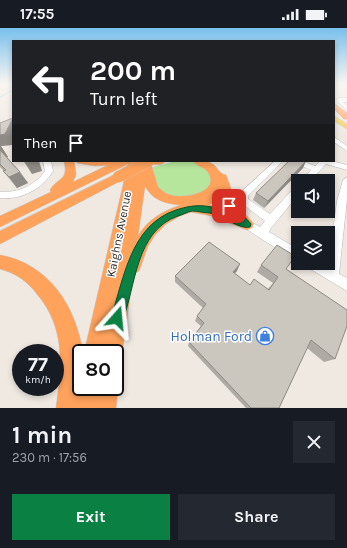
<!DOCTYPE html>
<html lang="en">
<head>
<meta charset="utf-8">
<style>
  body { margin:0; font-family:Karla,sans-serif; background:#242831; color:#f1f3f6; height:100vh; display:flex; flex-direction:column; font-size:15px; white-space:nowrap }
  * { box-sizing:border-box; margin:0 }
  p { font-size:13px; color:#9ea1a6 }
  .icon { flex:none; width:22px; height:22px; fill:none; stroke:currentColor; stroke-width:2; stroke-linecap:round; stroke-linejoin:round }
  .map { position:relative; height:380px; overflow:hidden }
  .panel { display:flex; flex-direction:column; background:#171b24; flex:1 }
  .panel>* { flex:none }
  .hud { position:absolute; left:12px; top:12px; width:323px; height:122px; border-radius:0px; box-shadow:0 2px 6px #0003; background:#202124; color:#fff; overflow:hidden }
  .tools { position:absolute; left:291px; top:146px; display:grid; gap:8px }
  .tools a { display:grid; place-items:center; width:44px; height:44px; border-radius:0px; background:#171b24; box-shadow:0 2px 6px #0003; font-size:20px }
  .speed { position:absolute; left:12px; top:316px; display:flex; gap:8px; font-size:20px; font-weight:700; text-align:center }
  .speed>* { display:grid; place-content:center; width:52px; height:52px; border-radius:50%; background:#171b24; box-shadow:0 2px 6px #0003; line-height:1 }
  .speed small { font-size:10px; font-weight:400 }
  .speed .limit { border:2px solid #111; border-radius:6px; background:#fff; color:#111 }
  .pin { position:absolute; display:grid; place-items:center; width:34px; height:34px; color:#fff; margin:-17px; border-radius:8px; box-shadow:0 2px 6px #0006 }
  .me { position:absolute; width:44px; margin:-22px; rotate:18deg; stroke-linejoin:round; filter:drop-shadow(0 0 3px #0008) }
  .turn { display:flex; align-items:center; gap:14px; height:84px; padding:0 12px; font-size:18px }
  .turn .icon { width:52px; height:52px; stroke-width:2.5 }
  .turn b { display:block; font-size:28px; line-height:34px }
  .then { display:flex; align-items:center; height:38px; padding:0 12px; background:#0003; gap:8px; font-size:15px }
  .round { display:grid; place-items:center; flex:none; width:42px; height:42px; border-radius:0px; background:#242831 }
  .summary { display:flex; align-items:center; justify-content:space-between; height:68px; padding:0 12px }
  h1 { font-size:24px; font-weight:700; line-height:30px }
  .action { display:flex; gap:8px; margin-top:auto; padding:8px 12px }
  .action a { flex:1; height:46px; border-radius:0px; background:#0b8043; color:#fff; font-size:16px; font-weight:700; line-height:46px; text-align:center }
  .action a+a { background:#242831; color:#f1f3f6 }
  .status { display:flex; justify-content:space-between; align-items:center; height:28px; padding:0 20px; background:#171b24; direction:ltr }
  .status svg { height:11px; fill:currentColor }
  .map>svg:first-child { display:block }
</style>
</head>
<body>
<div class="status"><b>17:55</b><svg viewBox="0 0 49 12"><path d="M0 12V9h3v3zM5 12V6h3v6zM10 12V3h3v9zM15 12V0h3v12zM26 1h20v11H26zM47 4h2v5h-2z"/></svg></div>
<div class="map">
<svg width="347" height="380" viewBox="0 0 347 380">
  <rect width="100%" height="100%" fill="#efe9e1"/>
  <polygon fill="#b6e69c" points="172,134 193,134 212,146 211,159 189,171 166,168 152,155 153,139"/>
  <g fill="none" stroke-linecap="round" stroke-linejoin="round">
    <polyline stroke="#72d1f2" stroke-width="1" points="0,69 13,62"/>
    <defs>
      <g id="minor">
        <polygon points="9,56 9,57 0,59 0,57"/>
        <polygon points="339,70 347,70 347,74 343,74 347,77 347,82 337,73 336,72"/>
        <polygon points="334,109 347,118 347,123 334,114"/>
        <path d="M43,133h8l2,10c-11,18 -31,29 -53,27v-6c17,1 35,-6 45,-21z"/>
        <path d="M275,133h8l-35,35v3l22,15 25,-27 3,-1v9l-27,33 -2,4 29,17v11c-8,-3 -53,-30 -56,-36l1,-3 4,-1 13,7 5,-6 -25,-19 -2,-7z"/>
        <polygon points="291,133 302,133 315,138 320,133 332,133 347,137 347,142 326,136 310,153 301,153 311,142"/>
        <polygon points="347,149 347,171 339,246 347,250 347,263 307,239 305,235 322,235 328,239 337,173 343,152"/>
      </g>
      <polygon id="major" points="334,88 347,96 347,101 334,93"/>
      <g id="highway">
        <polygon points="334,75 347,85 347,91 344,91 334,81"/>
        <path d="M64,133h10l2,13 -3,8 35,-17 -13,1 -18,-3 -1,-2h72l3,3 7,23c4,4 8,7 13,8 12,4 48,-2 38,-21 -3,-7 -12,-7 -16,-13 7,0 15,-1 21,4 5,5 6,9 12,10l11,30 17,19 -2,4 -5,2 -35,-14 -21,-4 -11,4 -14,8 -11,11 -7,11 -9,25 -6,3 -11,79 -3,8 -4,1v-9h-31l44,-189 -128,63v-11l51,-24 -1,-2c8,-13 19,-9 14,-29zM145,158c7,14 21,18 36,19 -18,6 -33,14 -43,31zM220,169l6,13 -17,-5z"/>
        <path d="M152,133h13c-2,4 -7,4 -12,3z"/>
        <polygon points="118,145 122,146 124,149 122,152 0,216 0,203"/>
        <path d="M0,227c49,9 76,51 83,98h-2v34h34v-7l3,7 -2,21h-60c6,-41 10,-80 -19,-114 -10,-13 -21,-21 -37,-25z"/>
      </g>
    </defs>
    <use href="#minor" stroke="#b4b7c1" stroke-width="1"/>
    <use href="#major" stroke="#c9c9c9" stroke-width="1"/>
    <use href="#highway" stroke="#c9c9c9" stroke-width="1"/>
    <use href="#minor" fill="#fff" fill-rule="evenodd"/>
    <use href="#major" fill="#f5d160" fill-rule="evenodd"/>
    <use href="#highway" fill="#ffa25c" fill-rule="evenodd"/>
    <defs>
      <polyline id="highway-bridge" points="118,149 149,133"/>
    </defs>
    <use href="#highway-bridge" stroke="#c9c9c9" stroke-width="12" stroke-linecap="butt"/>
    <use href="#highway-bridge" stroke="#ffa25c" stroke-width="11"/>
  </g>
  <g fill="#afaba4">
    <polygon points="0,95 12,117 1,118 8,129 7,129 28,155 17,160 3,143 4,143 0,139"/>
    <polygon points="303,140 264,180 253,172 256,165"/>
    <polygon points="261,237 286,241 335,331 324,334 307,320 279,380 246,380 188,318 189,314 201,298 195,293 197,288 203,280 175,254 175,248 237,243 234,245 250,257 268,261 273,255 257,244"/>
  </g>
  <g fill="#8e8b86">
    <polygon points="13,91 13,114 12,117 0,118 0,107"/>
    <polygon points="0,118 1,118 8,129 5,130 0,123"/>
    <polygon points="32,133 39,133 42,143 32,146 25,135"/>
    <polygon points="306,133 303,140 264,180 268,173"/>
    <polygon points="20,144 28,155 17,160 9,149"/>
    <polygon points="240,236 237,243 230,251 233,244"/>
  </g>
  <g fill="#cbc7bf" stroke="#8e8b86">
    <polygon points="13,90 5,106 0,107 0,95"/>
    <polygon points="0,122 20,144 9,149 3,143 6,142 0,136"/>
    <polygon points="25,133 32,133 25,135"/>
    <polygon points="289,133 306,133 268,173 256,165"/>
    <polygon points="209,214 240,236 233,244 250,257 254,251 269,262 278,249 261,237 277,217 295,228 286,241 347,282 347,298 335,331 311,312 279,380 251,380 189,314 204,295 197,288 206,276 175,248"/>
  </g>
  <linearGradient id="sky" x2="0" y2="1"><stop stop-color="#79c0ec"/><stop offset="0.51" stop-color="#f8f5f2"/><stop offset="1" stop-color="#f8f5f2" stop-opacity="0"/></linearGradient>
  <rect width="347" height="109" fill="url(#sky)"/>
  <path fill="#0b8043" stroke="#07532c" d="M229,175c3,1 20,18 22,21l-1,3c-10,3 -28,-12 -40,-14 -6,0 -12,-2 -18,-2 -5,1 -10,4 -14,5 -43,15 -42,71 -56,106l-5,2 -4,-2 -2,-4c13,-41 20,-93 65,-108 21,-7 34,-5 54,3l-5,-7z"/>
  <defs>
    <symbol id="shop-ring" viewBox="-11 -11 22 22"><circle r="9.5" fill="#fff" stroke="#3f7fe0" stroke-width="1.5"/><path d="M-5-2.5h2.3a2.7 3.5 0 0 1 5.4 0H5L5.5 6h-11ZM-1.5-2.5h3a1.5 2.3 0 0 0-3 0Z" fill="#3f7fe0"/></symbol>
  </defs>
  <g fill-rule="evenodd">
    <use href="#shop-ring" x="255" y="298" width="20" height="20"/>
  </g>
  <g text-anchor="middle" stroke-width="3" stroke-linejoin="round" paint-order="stroke">
    <g font-size="12" fill="#2e2e2e" stroke="#fff">
      <text transform="translate(119 206) rotate(-79)" y="4">Kaighns Avenue</text>
    </g>
    <g font-size="14" fill="#366cbe" stroke="#fff" text-anchor="end">
      <text x="252" y="313">Holman Ford</text>
    </g>
  </g>
</svg>
<div class="tools">
<a><svg class="icon" aria-label="sound" viewBox="0 0 24 24"><path d="M4 9h4l5-4v14l-5-4H4zM17 9q2 3 0 6"/></svg></a>
<a><svg class="icon" aria-label="layers" viewBox="0 0 24 24"><path d="M12 4l9 5-9 5-9-5zM3 14l9 5 9-5"/></svg></a>
</div>
<div class="speed"><div>77<small>km/h</small></div><div class="limit">80</div></div>
<div class="pin" style="left:229px;top:178px;background:#d93025"><svg class="icon" aria-label="arrive" viewBox="0 0 24 24"><path d="M6 21V4h12l-3 4 3 4H6"/></svg></div>
<svg class="me" style="left:117px;top:290px" viewBox="-20 -20 40 40"><path d="M0-17L14 15 0 8-14 15z" fill="#0b8043" stroke="#fff" stroke-width="4"/></svg>
<div class="hud">
<div class="turn"><svg class="icon" aria-label="left" viewBox="0 0 24 24"><path d="M17 20v-9H6M10 6l-5 5 5 5"/></svg><div><b>200 m</b>Turn left</div></div>
<div class="then">Then<svg class="icon" aria-label="arrive" viewBox="0 0 24 24"><path d="M6 21V4h12l-3 4 3 4H6"/></svg></div>
</div>
</div>
<section class="panel">
<div class="summary"><div><h1>1 min</h1><p>230 m · 17:56</p></div><a class="round"><svg class="icon" aria-label="close" viewBox="0 0 24 24"><path d="M6 6l12 12M18 6L6 18"/></svg></a></div>
<div class="action"><a>Exit</a><a>Share</a></div>
</section>
</body>
</html>
